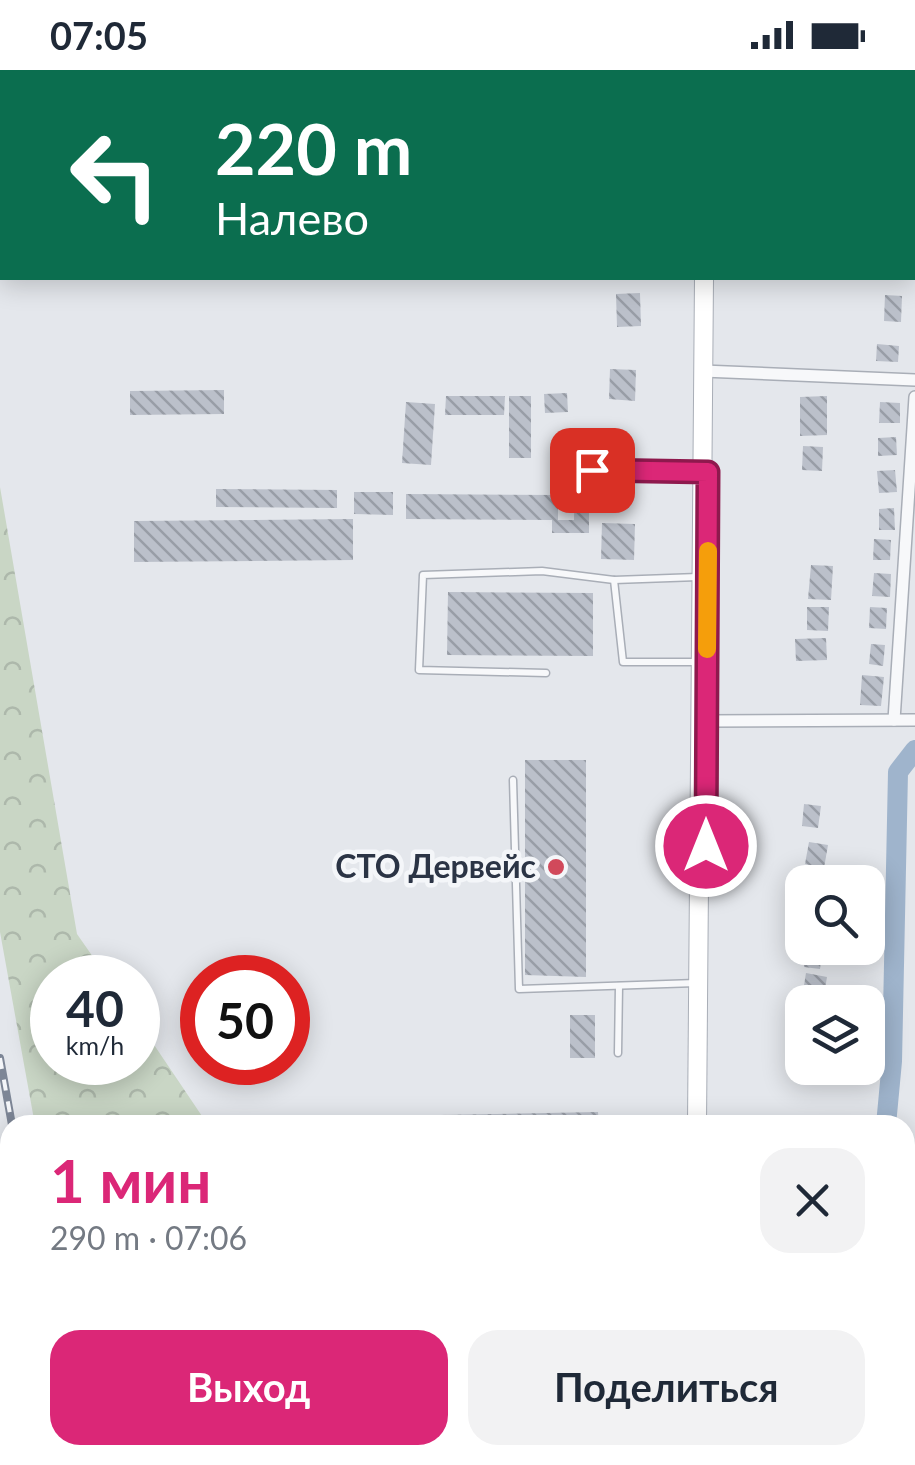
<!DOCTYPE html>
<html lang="ru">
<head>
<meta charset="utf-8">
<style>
  body { margin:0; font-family:Lato,sans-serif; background:#f2f2f3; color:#1f2937; height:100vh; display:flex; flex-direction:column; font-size:38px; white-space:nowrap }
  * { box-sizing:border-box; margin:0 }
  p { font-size:32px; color:#747a83 }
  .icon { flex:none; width:55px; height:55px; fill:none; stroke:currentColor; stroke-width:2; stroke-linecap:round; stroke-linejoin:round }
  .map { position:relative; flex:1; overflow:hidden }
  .panel { position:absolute; left:0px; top:1045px; width:915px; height:350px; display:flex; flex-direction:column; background:#fff; border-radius:30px 30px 0 0; box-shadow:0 5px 25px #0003 }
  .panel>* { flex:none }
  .guide { position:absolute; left:0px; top:0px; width:915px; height:210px; box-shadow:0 5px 25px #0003; background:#0b6e4f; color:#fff; overflow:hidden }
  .controls { position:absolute; left:785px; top:795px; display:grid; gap:20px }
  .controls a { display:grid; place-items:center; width:100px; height:100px; border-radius:20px; background:#fff; box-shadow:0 5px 25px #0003; font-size:50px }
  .speed { position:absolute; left:30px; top:885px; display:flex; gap:20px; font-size:50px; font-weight:700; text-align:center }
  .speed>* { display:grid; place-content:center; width:130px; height:130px; border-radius:50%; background:#fff; box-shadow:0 5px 25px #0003; line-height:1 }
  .speed small { font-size:25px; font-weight:400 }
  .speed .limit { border:15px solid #d22; background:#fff; color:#111 }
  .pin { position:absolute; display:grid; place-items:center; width:85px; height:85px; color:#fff; margin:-42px; border-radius:20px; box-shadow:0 5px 15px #0006 }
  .me { position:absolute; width:110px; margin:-55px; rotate:0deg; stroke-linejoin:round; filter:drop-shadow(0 0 8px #0008) }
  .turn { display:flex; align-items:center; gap:35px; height:210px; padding:0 50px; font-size:45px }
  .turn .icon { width:130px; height:130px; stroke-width:2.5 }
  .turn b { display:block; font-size:70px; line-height:85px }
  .round { display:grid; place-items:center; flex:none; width:105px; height:105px; border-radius:30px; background:#f2f2f3 }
  .headline { display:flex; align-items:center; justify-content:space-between; height:170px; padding:0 50px }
  h1 { font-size:60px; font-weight:700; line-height:75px; color:#db2777 }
  .action { display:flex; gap:20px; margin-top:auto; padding:20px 50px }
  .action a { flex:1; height:115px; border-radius:30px; background:#db2777; color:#fff; font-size:40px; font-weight:700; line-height:115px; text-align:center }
  .action a+a { background:#f2f2f3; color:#1f2937 }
  .status { display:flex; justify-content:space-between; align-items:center; height:70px; padding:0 50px; background:#fff; direction:ltr }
  .status svg { height:28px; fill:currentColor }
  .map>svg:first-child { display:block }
</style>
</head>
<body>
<div class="status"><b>07:05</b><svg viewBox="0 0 49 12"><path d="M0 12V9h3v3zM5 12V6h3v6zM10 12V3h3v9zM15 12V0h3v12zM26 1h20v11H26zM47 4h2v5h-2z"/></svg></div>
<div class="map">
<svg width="915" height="1395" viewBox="0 0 915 1395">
  <defs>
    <pattern id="industrial-grid" width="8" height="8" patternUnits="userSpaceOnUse" patternTransform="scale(2.5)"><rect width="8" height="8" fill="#d2d6de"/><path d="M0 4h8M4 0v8" fill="none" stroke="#b4b8c0"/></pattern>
    <pattern id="forest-crowns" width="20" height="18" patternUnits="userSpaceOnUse" patternTransform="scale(2.5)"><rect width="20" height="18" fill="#c9d6c5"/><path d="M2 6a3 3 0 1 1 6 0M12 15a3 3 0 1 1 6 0" fill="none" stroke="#adb8ab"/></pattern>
    <pattern id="building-back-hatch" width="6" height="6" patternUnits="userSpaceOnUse" patternTransform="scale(2.5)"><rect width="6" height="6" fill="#bbc0ca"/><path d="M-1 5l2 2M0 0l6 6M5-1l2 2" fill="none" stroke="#989da6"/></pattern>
  </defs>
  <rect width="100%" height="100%" fill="#e4e7ec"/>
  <polygon fill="url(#industrial-grid)" points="1,0 510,0 510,2 9,2"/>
  <g fill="url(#forest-crowns)">
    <polygon points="0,417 77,864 107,907 52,908 52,992 138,992 138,951 208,1055 35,1055 0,862"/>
    <polygon points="93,1385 311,1385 314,1395 95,1395"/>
  </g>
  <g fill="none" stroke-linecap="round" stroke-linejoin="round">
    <g stroke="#9fb4cc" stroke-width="20">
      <polyline points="847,0 847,2"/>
      <polyline points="912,141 915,142"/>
      <polyline points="886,1055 892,991 898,702 915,680"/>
      <polyline points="822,1395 825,1385"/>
    </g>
  </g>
  <g fill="url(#building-back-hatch)">
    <polygon points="640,223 641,256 617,257 616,224"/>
    <polygon points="885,225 902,226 901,252 884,251"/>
    <polygon points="877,274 899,276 898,292 876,291"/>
    <polygon points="610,299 636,300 635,331 609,329"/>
    <polygon points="224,320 224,344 130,345 130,321"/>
    <polygon points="567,323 568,342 545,343 544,324"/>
    <polygon points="446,326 505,326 504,345 445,345"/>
    <rect x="509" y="326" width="22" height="62"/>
    <polygon points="827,326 827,365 800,366 800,327"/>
    <polygon points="406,332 435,334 431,395 402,393"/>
    <polygon points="880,332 900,333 900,353 879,353"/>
    <polygon points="896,367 897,385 878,386 878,368"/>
    <polygon points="803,376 823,377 822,401 802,400"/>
    <polygon points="895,400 897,422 879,423 877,401"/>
    <polygon points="575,406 589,406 589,463 552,463 552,450 406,449 406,424 558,425 558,450 574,450"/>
    <polygon points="216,419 337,420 337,438 216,437"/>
    <polygon points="354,422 393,422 393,445 354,444"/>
    <polygon points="894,438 895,460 879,460 879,439"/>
    <polygon points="353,449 353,490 134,492 134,451"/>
    <polygon points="602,453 635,454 634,490 601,489"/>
    <polygon points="874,469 891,470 890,490 873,490"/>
    <polygon points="811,495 833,496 831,530 808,529"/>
    <polygon points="874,503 891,504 890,527 872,526"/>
    <polygon points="448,522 593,523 593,586 447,585"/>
    <polygon points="807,537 829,537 828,561 807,560"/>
    <polygon points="870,537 887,538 886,559 869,558"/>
    <polygon points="826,568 827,590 796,591 795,569"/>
    <polygon points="871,574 885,575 883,596 869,594"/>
    <polygon points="862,605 884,607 881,636 860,635"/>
    <polygon points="525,690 586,690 586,907 525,905"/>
    <polygon points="804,734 821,736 818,758 802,756"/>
    <polygon points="809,772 828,775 824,798 805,794"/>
    <polygon points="806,879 822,881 820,899 804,897"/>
    <polygon points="806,903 827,907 823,931 802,928"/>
    <rect x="570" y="945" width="25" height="43"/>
    <polygon points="598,1042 599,1055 440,1055 440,1045"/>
    <polygon points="563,1385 606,1385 607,1395 564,1395"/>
    <polygon points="531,1386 530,1395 444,1395 443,1389"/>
  </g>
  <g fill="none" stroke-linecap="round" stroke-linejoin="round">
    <defs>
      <g id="lane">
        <polyline points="161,0 161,2"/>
        <polyline points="660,0 660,2"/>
        <polyline points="468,2 468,0"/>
        <polyline points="529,2 529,0"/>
        <polyline points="591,400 702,402"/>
        <polyline points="614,510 698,507"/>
        <polyline points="546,603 419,600 423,505 542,501 614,510 623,592 700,592"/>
        <polyline points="513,710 519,919 696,913"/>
        <polyline points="618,983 619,916"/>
        <polyline points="625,1385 625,1395"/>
        <polyline points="541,1395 542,1385"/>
      </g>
      <g id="street">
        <polyline points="703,301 915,310"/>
        <polyline points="894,650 915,327"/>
        <polyline points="707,651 915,650"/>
        <polyline points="905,1246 915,1246"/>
        <polyline points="905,1347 915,1339"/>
        <polyline points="762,1385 763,1395"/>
        <polyline points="848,1395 860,1385"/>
      </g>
      <g id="secondary">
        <polyline points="712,2 712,0"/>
        <polyline points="697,1055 704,208"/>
        <polyline points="695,1395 695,1385"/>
      </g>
    </defs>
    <use href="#lane" stroke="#a9aeb7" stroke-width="9"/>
    <use href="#street" stroke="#a9aeb7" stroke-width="14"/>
    <use href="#secondary" stroke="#a9aeb7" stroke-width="20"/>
    <use href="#lane" stroke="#f7f8fa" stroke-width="6"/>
    <use href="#street" stroke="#f7f8fa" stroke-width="11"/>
    <use href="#secondary" stroke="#fff" stroke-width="18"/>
    <defs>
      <g id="rail">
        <polyline points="0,43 2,44"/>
        <polyline points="0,988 12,1055"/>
        <polyline points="68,1385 70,1395"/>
      </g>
    </defs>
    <use href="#rail" stroke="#7d8696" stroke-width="8"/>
    <use href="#rail" stroke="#f4f6f9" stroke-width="4" stroke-dasharray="11" stroke-linecap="butt"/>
  </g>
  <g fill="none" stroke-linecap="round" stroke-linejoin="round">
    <defs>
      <polyline id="route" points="592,400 708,402 706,776"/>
    </defs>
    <use href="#route" stroke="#8e194d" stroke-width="25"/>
    <use href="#route" stroke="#db2777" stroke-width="18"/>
    <polyline stroke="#f59e0b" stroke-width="18" points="707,579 708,481"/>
  </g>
  <circle fill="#d1495b" stroke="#f4f6f9" stroke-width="4" cx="556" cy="797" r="10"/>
  <g text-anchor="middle" stroke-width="9" stroke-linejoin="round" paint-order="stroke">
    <g font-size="32" font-weight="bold" fill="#2b3445" stroke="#f4f6f9" text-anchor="end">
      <text x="536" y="808">СТО Дервейс</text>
    </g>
  </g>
</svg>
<div class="controls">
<a><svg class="icon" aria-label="search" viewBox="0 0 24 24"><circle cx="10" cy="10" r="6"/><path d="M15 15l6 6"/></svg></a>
<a><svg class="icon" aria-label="layers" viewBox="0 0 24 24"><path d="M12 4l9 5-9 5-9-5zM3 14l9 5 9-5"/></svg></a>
</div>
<div class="speed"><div>40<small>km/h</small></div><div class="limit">50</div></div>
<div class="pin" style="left:592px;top:400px;background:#d93025"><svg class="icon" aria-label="arrive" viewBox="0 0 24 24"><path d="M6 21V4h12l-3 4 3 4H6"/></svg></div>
<svg class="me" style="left:706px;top:776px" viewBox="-20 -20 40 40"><circle r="17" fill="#db2777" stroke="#fff" stroke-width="3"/><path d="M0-11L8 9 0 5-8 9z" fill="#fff"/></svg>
<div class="guide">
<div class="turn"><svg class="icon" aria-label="left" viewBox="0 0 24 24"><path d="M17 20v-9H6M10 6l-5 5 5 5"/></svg><div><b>220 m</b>Налево</div></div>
</div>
<section class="panel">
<div class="headline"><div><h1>1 мин</h1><p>290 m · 07:06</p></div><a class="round"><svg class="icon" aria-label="close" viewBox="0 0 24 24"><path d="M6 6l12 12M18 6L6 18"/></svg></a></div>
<div class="action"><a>Выход</a><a>Поделиться</a></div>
</section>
</div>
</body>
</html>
